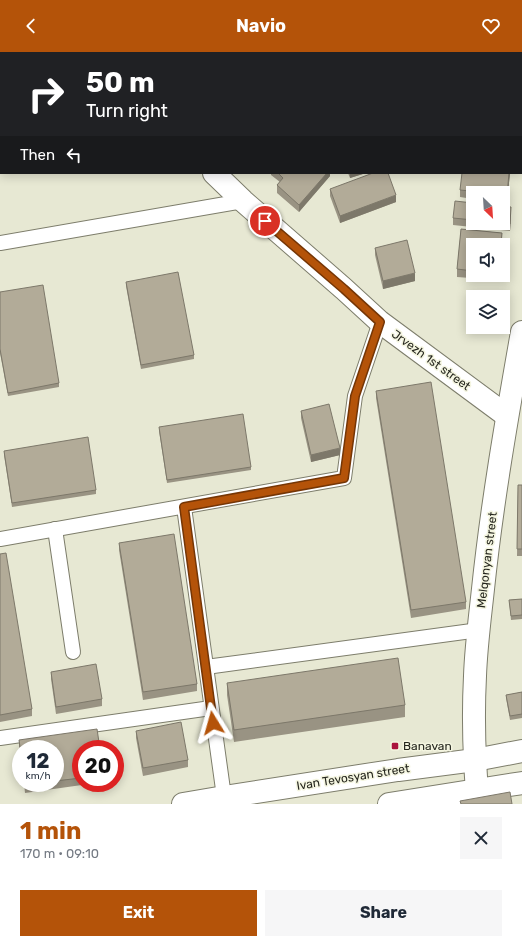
<!DOCTYPE html>
<html lang="en">
<head>
<meta charset="utf-8">
<style>
  body { margin:0; font-family:Rubik,sans-serif; background:#f6f6f7; color:#1f2937; height:100vh; display:flex; flex-direction:column; font-size:15px; white-space:nowrap }
  * { box-sizing:border-box; margin:0 }
  p { font-size:13px; color:#747a83 }
  .icon { flex:none; width:22px; height:22px; fill:none; stroke:currentColor; stroke-width:2; stroke-linecap:round; stroke-linejoin:round }
  .map { position:relative; height:752px; overflow:hidden }
  .drawer { display:flex; flex-direction:column; background:#fff; flex:1 }
  .drawer>* { flex:none }
  .guide { position:absolute; left:0px; top:0px; width:522px; height:122px; box-shadow:0 2px 10px #0003; background:#202124; color:#fff; overflow:hidden }
  .needle { width:26px; rotate:155deg }
  .tools { position:absolute; left:466px; top:134px; display:grid; gap:8px }
  .tools a { display:grid; place-items:center; width:44px; height:44px; border-radius:0px; background:#fff; box-shadow:0 2px 10px #0003; font-size:20px }
  .speed { position:absolute; left:12px; top:688px; display:flex; gap:8px; font-size:20px; font-weight:700; text-align:center }
  .speed>* { display:grid; place-content:center; width:52px; height:52px; border-radius:50%; background:#fff; box-shadow:0 2px 10px #0003; line-height:1 }
  .speed small { font-size:10px; font-weight:400 }
  .speed .limit { border:6px solid #d22; background:#fff; color:#111 }
  .pin { position:absolute; display:grid; place-items:center; width:34px; height:34px; color:#fff; margin:-17px; border:2px solid #fff; border-radius:50%; box-shadow:0 1px 4px #0007 }
  .me { position:absolute; width:44px; margin:-22px; rotate:352deg; stroke-linejoin:round; filter:drop-shadow(0 0 3px #0008) }
  .turn { display:flex; align-items:center; gap:14px; height:84px; padding:0 20px; font-size:18px }
  .turn .icon { width:52px; height:52px; stroke-width:2.5 }
  .turn b { display:block; font-size:28px; line-height:34px }
  .then { display:flex; align-items:center; height:38px; padding:0 20px; background:#0003; gap:8px; font-size:15px }
  .round { display:grid; place-items:center; flex:none; width:42px; height:42px; border-radius:0px; background:#f6f6f7 }
  .headline { display:flex; align-items:center; justify-content:space-between; height:68px; padding:0 20px }
  h1 { font-size:24px; font-weight:700; line-height:30px; color:#b45309 }
  .cta { display:flex; gap:8px; margin-top:auto; padding:8px 20px }
  .cta a { flex:1; height:46px; border-radius:0px; background:#b45309; color:#fff; font-size:16px; font-weight:700; line-height:46px; text-align:center }
  .cta a+a { background:#f6f6f7; color:#1f2937 }
  header { display:flex; justify-content:space-between; align-items:center; height:52px; padding:0 20px; background:#b45309; color:#fff; font-size:18px; font-weight:700 }
  .map>svg:first-child { display:block }
</style>
</head>
<body>
<header><svg class="icon" aria-label="back" viewBox="0 0 24 24"><path d="M15 5l-7 7 7 7"/></svg>Navio<svg class="icon" aria-label="heart" viewBox="0 0 24 24"><path d="M12 20l-8-8c-3-5 5-10 8-4 3-6 11-1 8 4z"/></svg></header>
<div class="map">
<svg width="522" height="752" viewBox="0 0 522 752">
  <rect width="100%" height="100%" fill="#e7e8d3"/>
  <g fill="none" stroke-linecap="round" stroke-linejoin="round">
    <defs>
      <g id="lane">
        <polyline points="521,40 522,40"/>
        <polyline points="0,191 243,149"/>
        <polyline points="184,455 225,752"/>
        <polyline points="55,477 73,600"/>
        <polyline points="0,487 344,426 355,344 380,270"/>
        <polyline points="206,615 479,578"/>
        <polyline points="0,686 211,656"/>
      </g>
      <g id="street">
        <polyline points="88,0 89,1"/>
        <polyline points="214,121 243,149 344,237 380,270 507,364"/>
        <path d="M477,739c-3,-38 -4,-77 -2,-115 1,-29 5,-59 8,-87 9,-86 24,-172 39,-257"/>
      </g>
      <g id="primary">
        <polyline points="183,752 224,745 398,718 475,708 522,699"/>
        <polyline points="389,752 522,731"/>
      </g>
    </defs>
    <use href="#lane" stroke="#7d7d6b" stroke-width="16"/>
    <use href="#street" stroke="#7d7d6b" stroke-width="24"/>
    <use href="#primary" stroke="#7d7d6b" stroke-width="24"/>
    <use href="#lane" stroke="#fff" stroke-width="14"/>
    <use href="#street" stroke="#fff" stroke-width="22"/>
    <use href="#primary" stroke="#fff" stroke-width="22"/>
  </g>
  <g fill="#999383">
    <polygon points="487,0 522,0 522,25 521,25 521,1 487,1"/>
    <polygon points="271,121 330,121 330,124 299,160 277,141 277,133 280,130 271,123"/>
    <polygon points="348,121 366,121 350,126"/>
    <polygon points="510,121 507,150 503,150 503,141 473,141 473,147 460,145 460,138"/>
    <polygon points="330,137 396,150 340,171 330,144"/>
    <polygon points="473,151 473,171 503,171 511,162 510,179 453,173 453,166"/>
    <polygon points="461,177 502,181 502,193 473,193 473,223 499,223 498,228 457,225 457,217"/>
    <polygon points="375,196 415,229 383,237 375,203"/>
    <polygon points="126,230 194,303 194,307 141,317 126,234"/>
    <polygon points="0,240 59,331 59,335 8,344 0,301"/>
    <polygon points="376,339 466,550 466,557 411,566 376,346"/>
    <polygon points="301,359 340,403 311,410 301,366"/>
    <polygon points="159,375 251,415 251,418 167,431 159,379"/>
    <polygon points="4,399 96,438 96,442 12,455 4,403"/>
    <polygon points="518,433 522,433 522,504 517,504"/>
    <polygon points="119,491 197,632 197,639 143,648 119,498"/>
    <polygon points="0,502 32,657 32,664 0,670"/>
    <polygon points="522,547 522,567 511,568 509,548"/>
    <polygon points="51,620 102,647 102,654 56,662 51,627"/>
    <polygon points="227,631 405,653 405,665 234,690 227,643"/>
    <polygon points="522,640 522,666 510,668 506,646 506,643"/>
    <polygon points="136,679 188,708 188,715 143,724 136,686"/>
    <polygon points="19,688 81,697 81,731 96,731 25,741 24,731 55,731 55,697 21,697 21,709 19,695"/>
  </g>
  <g fill="#7d786a">
    <polygon points="127,0 133,0 132,1 127,1"/>
    <polygon points="179,0 186,0 185,1 178,1"/>
    <polygon points="307,0 319,0 317,1 305,1"/>
    <polygon points="327,121 330,121 330,124 299,160 299,153"/>
    <polygon points="350,121 366,121 350,126"/>
    <polygon points="509,121 510,121 507,150 507,143"/>
    <polygon points="396,143 396,150 340,171 340,164"/>
    <polygon points="511,155 511,162 510,179 510,172"/>
    <polygon points="415,221 415,229 383,237 383,229"/>
    <polygon points="340,396 340,403 311,410 311,403"/>
  </g>
  <g fill="#b2ab98" stroke="#7d786a">
    <polygon points="144,0 179,0 178,1 143,1"/>
    <polygon points="248,0 307,0 305,1 249,1"/>
    <polygon points="332,0 376,0 377,1 333,1"/>
    <polygon points="417,0 447,0 446,1 418,1"/>
    <polygon points="488,0 522,0 522,18 521,18 521,1 488,1"/>
    <polygon points="278,121 327,121 299,153 277,133 283,126"/>
    <polygon points="373,121 388,121 396,143 340,164 330,137"/>
    <polygon points="462,121 509,121 507,143 503,143 503,141 489,141 460,138"/>
    <polygon points="455,149 473,151 473,168 453,166"/>
    <polygon points="503,154 511,155 510,172 501,171 503,171"/>
    <polygon points="461,177 502,181 501,193 473,193 473,219 457,217"/>
    <polygon points="407,188 415,221 383,229 375,196"/>
    <polygon points="178,220 194,303 141,313 126,230"/>
    <polygon points="43,233 59,331 8,341 0,297 0,240"/>
    <polygon points="431,330 466,550 411,558 376,339"/>
    <polygon points="329,352 340,396 311,403 301,359"/>
    <polygon points="243,362 251,415 167,428 159,375"/>
    <polygon points="88,385 96,438 12,451 4,399"/>
    <polygon points="518,433 522,433 522,497 517,497"/>
    <polygon points="174,482 197,632 143,640 119,491"/>
    <polygon points="6,501 32,657 0,663 0,502"/>
    <polygon points="522,547 522,563 511,564 509,548"/>
    <polygon points="398,606 405,653 234,678 227,631"/>
    <polygon points="96,612 102,647 56,655 51,620"/>
    <polygon points="522,640 522,662 510,664 506,643"/>
    <polygon points="181,670 188,708 143,716 136,679"/>
    <polygon points="97,677 100,697 81,697 81,726 55,729 55,697 21,697 21,702 19,688"/>
    <polygon points="25,731 43,731 25,733"/>
    <polygon points="510,740 512,752 461,752 460,749"/>
  </g>
  <g fill="none" stroke-linecap="round" stroke-linejoin="round">
    <defs>
      <polyline id="route" points="213,671 184,455 344,426 355,344 380,270 344,237 265,169"/>
    </defs>
    <use href="#route" stroke="#753606" stroke-width="10"/>
    <use href="#route" stroke="#b45309" stroke-width="7"/>
  </g>
  <rect fill="#ab153e" stroke="#f4f5e0" stroke-width="1.5" x="391" y="690" width="8" height="8" rx="2"/>
  <g text-anchor="middle" stroke-width="3" stroke-linejoin="round" paint-order="stroke">
    <g font-size="12" fill="#24251d" stroke="#f4f5e0">
      <text transform="translate(431 308) rotate(36)" y="4">Jrvezh 1st street</text>
      <text transform="translate(487 508) rotate(-83)" y="4">Melqonyan street</text>
      <text transform="translate(353 725) rotate(-9)" y="4">Ivan Tevosyan street</text>
    </g>
    <g font-size="12" fill="#24251d" stroke="#f4f5e0" text-anchor="start">
      <text x="403" y="698">Banavan</text>
    </g>
  </g>
</svg>
<div class="tools">
<a><svg class="needle" viewBox="-14 -14 28 28"><path d="M0-13l5 13h-10z" fill="#e53935"/><path d="M0 13l5-13h-10z" fill="#747a83"/></svg></a>
<a><svg class="icon" aria-label="sound" viewBox="0 0 24 24"><path d="M4 9h4l5-4v14l-5-4H4zM17 9q2 3 0 6"/></svg></a>
<a><svg class="icon" aria-label="layers" viewBox="0 0 24 24"><path d="M12 4l9 5-9 5-9-5zM3 14l9 5 9-5"/></svg></a>
</div>
<div class="speed"><div>12<small>km/h</small></div><div class="limit">20</div></div>
<div class="pin" style="left:265px;top:169px;background:#d93025"><svg class="icon" aria-label="arrive" viewBox="0 0 24 24"><path d="M6 21V4h12l-3 4 3 4H6"/></svg></div>
<svg class="me" style="left:213px;top:671px" viewBox="-20 -20 40 40"><path d="M0-17L14 15 0 8-14 15z" fill="#b45309" stroke="#fff" stroke-width="4"/></svg>
<div class="guide">
<div class="turn"><svg class="icon" aria-label="right" viewBox="0 0 24 24"><path d="M7 20v-9h11M14 6l5 5-5 5"/></svg><div><b>50 m</b>Turn right</div></div>
<div class="then">Then<svg class="icon" aria-label="left" viewBox="0 0 24 24"><path d="M17 20v-9H6M10 6l-5 5 5 5"/></svg></div>
</div>
</div>
<section class="drawer">
<div class="headline"><div><h1>1 min</h1><p>170 m · 09:10</p></div><a class="round"><svg class="icon" aria-label="close" viewBox="0 0 24 24"><path d="M6 6l12 12M18 6L6 18"/></svg></a></div>
<div class="cta"><a>Exit</a><a>Share</a></div>
</section>
</body>
</html>
